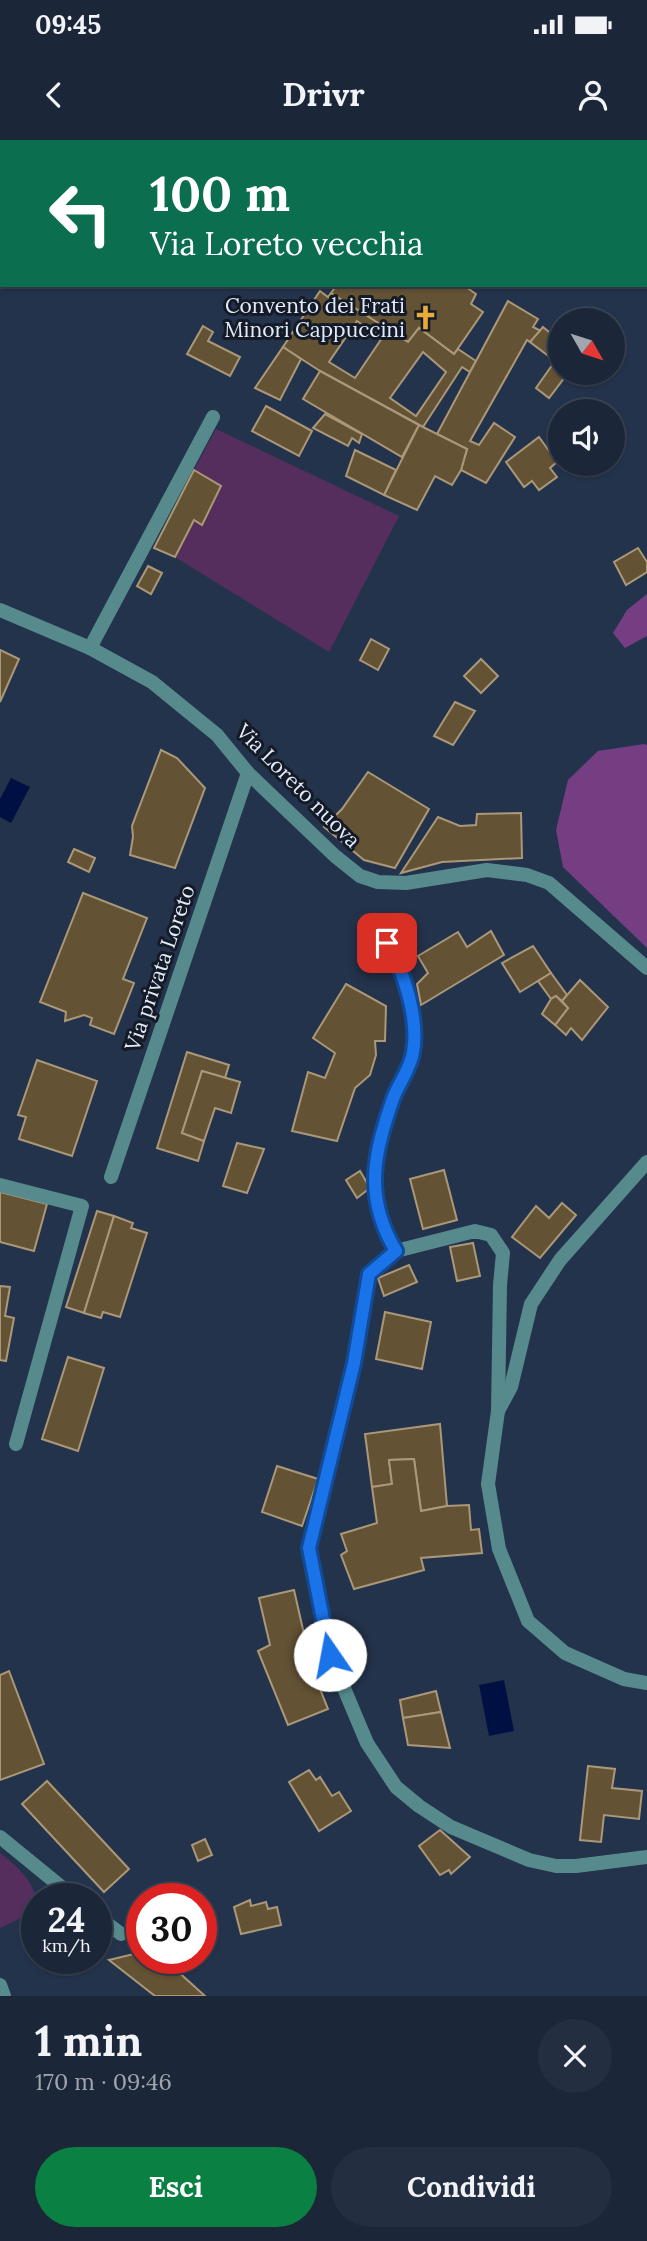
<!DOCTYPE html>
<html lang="it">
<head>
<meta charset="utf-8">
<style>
  body { margin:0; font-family:Lora,serif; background:#242e41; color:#f1f3f6; height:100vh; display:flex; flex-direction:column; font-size:26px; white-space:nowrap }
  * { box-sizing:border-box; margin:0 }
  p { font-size:23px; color:#a0a5ae }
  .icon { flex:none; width:38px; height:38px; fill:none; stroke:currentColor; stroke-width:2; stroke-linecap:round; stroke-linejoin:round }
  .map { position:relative; height:1856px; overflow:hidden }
  .sheet { display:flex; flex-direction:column; background:#1b2639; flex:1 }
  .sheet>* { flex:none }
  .hud { position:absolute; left:0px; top:0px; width:648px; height:147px; box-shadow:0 2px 5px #0004,0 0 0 2px #394353; background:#0b6e4f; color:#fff; overflow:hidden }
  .needle { width:46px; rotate:129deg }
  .buttons { position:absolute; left:548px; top:168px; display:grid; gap:14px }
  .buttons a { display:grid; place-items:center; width:77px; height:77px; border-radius:50%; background:#1b2639; box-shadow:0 2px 5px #0004,0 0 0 2px #394353; font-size:35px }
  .speed { position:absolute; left:21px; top:1743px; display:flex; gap:14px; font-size:35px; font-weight:700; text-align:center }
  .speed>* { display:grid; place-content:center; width:91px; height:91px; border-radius:50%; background:#1b2639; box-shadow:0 2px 5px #0004,0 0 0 2px #394353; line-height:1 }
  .speed small { font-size:18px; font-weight:400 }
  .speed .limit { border:10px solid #d22; background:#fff; color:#111 }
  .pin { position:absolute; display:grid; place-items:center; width:60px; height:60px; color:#fff; margin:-30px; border-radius:14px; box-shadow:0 4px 10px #0006 }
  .me { position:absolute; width:77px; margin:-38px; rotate:348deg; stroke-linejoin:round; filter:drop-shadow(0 0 5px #0008) }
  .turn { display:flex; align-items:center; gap:24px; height:147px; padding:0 35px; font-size:32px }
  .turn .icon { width:91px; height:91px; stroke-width:2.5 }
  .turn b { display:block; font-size:49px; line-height:60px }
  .round { display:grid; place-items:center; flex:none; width:74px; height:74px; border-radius:37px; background:#242e41 }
  .summary { display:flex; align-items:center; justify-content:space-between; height:119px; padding:0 35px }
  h1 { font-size:42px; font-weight:800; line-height:52px }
  .cta { display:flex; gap:14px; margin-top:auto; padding:14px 35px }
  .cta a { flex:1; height:80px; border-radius:42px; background:#0b8043; color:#fff; font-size:28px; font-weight:800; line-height:80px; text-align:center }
  .cta a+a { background:#242e41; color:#f1f3f6 }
  .status { display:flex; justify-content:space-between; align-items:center; height:49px; padding:0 35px; background:#1b2639; direction:ltr }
  .status svg { height:19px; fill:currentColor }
  header { display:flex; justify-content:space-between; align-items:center; height:91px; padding:0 35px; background:#1b2639; font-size:32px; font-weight:800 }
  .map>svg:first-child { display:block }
</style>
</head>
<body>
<div class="status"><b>09:45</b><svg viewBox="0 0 49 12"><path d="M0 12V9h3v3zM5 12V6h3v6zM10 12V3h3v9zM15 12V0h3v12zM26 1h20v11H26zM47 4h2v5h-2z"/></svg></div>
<header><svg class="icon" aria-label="back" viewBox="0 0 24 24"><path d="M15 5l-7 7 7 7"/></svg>Drivr<svg class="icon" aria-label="person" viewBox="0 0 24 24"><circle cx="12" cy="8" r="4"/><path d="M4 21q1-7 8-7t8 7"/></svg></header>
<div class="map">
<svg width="647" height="1856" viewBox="0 0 647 1856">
  <rect width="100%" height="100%" fill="#24334c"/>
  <g fill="#552e5d">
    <polygon points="216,289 399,376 329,512 175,417 194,380 203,384 221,346 194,330"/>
    <path d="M0,1713c19,15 37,30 37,57l-37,18z"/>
  </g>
  <g fill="#763e82">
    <polygon points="647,454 647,496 625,508 613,493 627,470"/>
    <polygon points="644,604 647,605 647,808 563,727 556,690 568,640 598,611"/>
  </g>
  <g fill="#001042">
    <polygon points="11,638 30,647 11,683 0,677 0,659"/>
    <polygon points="504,1540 514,1591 489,1596 479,1545"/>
  </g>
  <g fill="#635234" stroke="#ab9878" stroke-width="2" fill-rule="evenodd">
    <polygon points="463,145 476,154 471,164 483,172 454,214 419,188 408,202 331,153 337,145"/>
    <path d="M320,151l8,6 3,-4 77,49 11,-14 35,26 4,-5 18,12 -6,11 -8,-5 -39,60 -103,-56 -37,-24zM357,181l25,17 -27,40 -26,-16zM423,212l23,20 -30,44 -26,-18z"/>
    <polygon points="508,161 538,179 533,187 541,191 530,202 527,200 470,301 479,305 494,283 515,297 486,343 461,330 467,309 437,294"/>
    <polygon points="203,186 213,192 208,201 240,217 230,236 187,214"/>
    <polygon points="543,187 560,201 560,233 568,233 549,258 536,248 555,221 530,202"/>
    <polygon points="283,207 301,219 280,260 255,248"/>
    <polygon points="320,231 419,285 402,317 303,259"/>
    <polygon points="266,266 312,291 299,316 252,291"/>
    <polygon points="325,274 362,294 359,303 352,298 348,306 313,288"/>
    <polygon points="419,285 467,309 461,330 452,345 435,336 417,370 384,355"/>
    <polygon points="539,297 557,322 550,328 557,337 539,350 532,341 524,347 506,322"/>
    <polygon points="355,310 396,330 384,355 346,336"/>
    <polygon points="194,330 221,346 202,385 194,380 175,417 154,408"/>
    <polygon points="638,408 647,422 647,432 626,445 614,422"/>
    <polygon points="148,426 162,433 151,454 137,446"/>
    <polygon points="371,499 389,509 378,530 360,520"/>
    <polygon points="0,510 19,519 0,562"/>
    <polygon points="481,519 498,536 481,553 464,536"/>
    <polygon points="455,562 475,571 453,605 434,596"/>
    <polygon points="161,610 177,618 205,648 175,728 130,715 133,697 132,686"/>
    <polygon points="368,632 429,669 395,728 364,720 324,687 342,669"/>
    <polygon points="521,673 522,718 442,722 401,733 438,677 460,686 476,685 477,674"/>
    <polygon points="74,709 95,718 89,732 68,722"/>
    <polygon points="83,753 147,778 123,839 134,843 114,894 90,885 92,878 84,875 65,881 66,872 40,862"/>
    <polygon points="491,791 504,815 421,865 417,844 428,833 418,816 458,792 467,807"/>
    <polygon points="533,806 551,833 520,852 502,823"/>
    <polygon points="551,833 567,855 562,861 556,856 551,859 538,841"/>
    <polygon points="580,840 608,867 582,900 571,888 566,895 555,885 568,868 562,861"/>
    <polygon points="346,844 386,866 385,901 375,901 376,915 370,935 355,948 337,1001 292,991 308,932 325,938 335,913 313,898"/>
    <polygon points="556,856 568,868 555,885 542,874 551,859"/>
    <polygon points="187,912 229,925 225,938 202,931 182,993 204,1001 198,1021 157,1008"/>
    <polygon points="37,920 97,941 72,1016 19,999 26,977 18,975"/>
    <polygon points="202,931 240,942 231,973 215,968 204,1001 182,993"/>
    <polygon points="237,1003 264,1009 247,1053 223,1046"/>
    <polygon points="444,1030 457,1080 423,1089 410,1039"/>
    <polygon points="360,1031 370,1048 357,1058 346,1040"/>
    <polygon points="0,1052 47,1064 34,1111 0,1102"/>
    <polygon points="562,1063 576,1075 540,1118 512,1097 536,1066 549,1078"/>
    <polygon points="97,1071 114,1076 84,1173 66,1167"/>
    <polygon points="114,1076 133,1083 131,1088 147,1093 120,1177 103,1172 101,1178 84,1173"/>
    <polygon points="473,1103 480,1136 457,1141 450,1107"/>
    <polygon points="409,1125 417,1142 384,1156 378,1138"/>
    <polygon points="0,1146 10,1147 5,1176 14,1178 6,1221 0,1220"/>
    <polygon points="385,1172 431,1182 422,1229 376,1219"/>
    <polygon points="68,1217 104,1228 78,1311 42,1299"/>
    <polygon points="440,1284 447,1366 421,1371 414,1319 389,1320 392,1344 372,1347 365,1294"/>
    <polygon points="414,1319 421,1371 447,1366 469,1365 471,1390 479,1389 482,1413 421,1418 424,1430 354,1449 341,1415 347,1411 341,1394 377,1383 372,1347 392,1344 389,1320"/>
    <polygon points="277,1326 318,1339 302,1386 262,1372"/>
    <polygon points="294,1450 312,1529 328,1569 288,1585 258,1511 270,1505 259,1458"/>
    <polygon points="9,1531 44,1624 0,1640 0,1535"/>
    <polygon points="436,1551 441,1572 403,1578 400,1560"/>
    <polygon points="441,1572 450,1608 408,1605 403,1578"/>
    <polygon points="588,1626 615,1629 612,1648 642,1651 639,1679 604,1675 601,1702 580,1700"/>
    <polygon points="309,1630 316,1640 320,1637 332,1656 339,1652 351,1671 319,1691 289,1642"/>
    <polygon points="47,1641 129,1729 104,1752 22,1664"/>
    <polygon points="440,1690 470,1717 451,1734 449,1730 440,1735 419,1706"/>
    <polygon points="205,1699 212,1715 198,1721 192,1705"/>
    <polygon points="250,1760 251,1766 266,1762 268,1769 277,1767 281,1785 241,1794 234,1767"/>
    <polygon points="142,1812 142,1818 163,1818 205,1856 155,1856 109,1820"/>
  </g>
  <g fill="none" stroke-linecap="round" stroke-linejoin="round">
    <polyline stroke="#568a8d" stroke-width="14" points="90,508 213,277"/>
    <g stroke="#568a8d" stroke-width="14">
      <polyline points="0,470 90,508 152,542 217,595 248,633 335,716 360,736 378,742 406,743 487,730 527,735 549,743 647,828"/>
      <path d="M379,790c19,32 41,84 34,122 -3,14 -11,27 -17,40 -23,55 -32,106 0,159"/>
      <polyline points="647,1022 560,1120 531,1164 511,1247 498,1271 488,1344 499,1409 528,1481 565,1513 624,1539 647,1543"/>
      <polyline points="111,1037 248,633"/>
      <polyline points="0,1045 82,1066 16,1304"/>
      <polyline points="498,1271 500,1145 503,1113 491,1095 475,1091 396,1111 369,1134 354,1223 309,1408 330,1515 367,1603 396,1647 419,1666 451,1687 529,1720 556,1726 576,1726 647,1717"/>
      <polyline points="0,1697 76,1759"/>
      <polyline points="96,1775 121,1794"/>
    </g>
    <polyline stroke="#568a8d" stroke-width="14" points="0,1845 4,1856"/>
  </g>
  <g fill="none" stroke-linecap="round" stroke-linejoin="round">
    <defs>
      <path id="route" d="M330,1515l-21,-107 45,-185 15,-89 27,-23c-33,-55 -22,-98 -2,-155 6,-14 17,-29 19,-44 6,-33 -9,-81 -26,-109"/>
    </defs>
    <use href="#route" stroke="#114b97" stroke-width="18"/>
    <use href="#route" stroke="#1a73e8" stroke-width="12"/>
  </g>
  <defs>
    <symbol id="church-bare" viewBox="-9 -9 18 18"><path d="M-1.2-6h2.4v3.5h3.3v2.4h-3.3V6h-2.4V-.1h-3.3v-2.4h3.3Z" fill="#e6ac36" stroke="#141b26" stroke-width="2.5" paint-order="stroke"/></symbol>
  </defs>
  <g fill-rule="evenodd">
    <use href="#church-bare" x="408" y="160" width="35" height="35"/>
  </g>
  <g text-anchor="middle" stroke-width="6" stroke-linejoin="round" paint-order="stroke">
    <g font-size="21" fill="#e2ecfc" stroke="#141b26" text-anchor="end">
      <text x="405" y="173">Convento dei Frati<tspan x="405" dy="24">Minori Cappuccini</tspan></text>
    </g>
    <g font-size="21" fill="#e2ecfc" stroke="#141b26">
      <text transform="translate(298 646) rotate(45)" y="7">Via Loreto nuova</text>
      <text transform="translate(160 828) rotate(-71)" y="7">Via privata Loreto</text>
    </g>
  </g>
</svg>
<div class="buttons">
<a><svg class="needle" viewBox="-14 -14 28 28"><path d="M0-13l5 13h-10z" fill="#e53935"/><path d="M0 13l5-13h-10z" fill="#a0a5ae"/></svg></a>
<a><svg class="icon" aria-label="sound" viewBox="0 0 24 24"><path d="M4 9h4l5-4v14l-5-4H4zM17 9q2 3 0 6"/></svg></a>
</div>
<div class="speed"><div>24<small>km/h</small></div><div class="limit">30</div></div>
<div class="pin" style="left:387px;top:803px;background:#d93025"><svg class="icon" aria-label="arrive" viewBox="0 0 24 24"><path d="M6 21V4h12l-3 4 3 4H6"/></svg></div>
<svg class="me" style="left:330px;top:1515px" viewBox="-20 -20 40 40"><circle r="19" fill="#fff"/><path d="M0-13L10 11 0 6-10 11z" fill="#1a73e8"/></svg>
<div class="hud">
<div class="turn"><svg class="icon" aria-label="left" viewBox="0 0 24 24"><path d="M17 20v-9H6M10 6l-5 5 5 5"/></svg><div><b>100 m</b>Via Loreto vecchia</div></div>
</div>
</div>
<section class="sheet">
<div class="summary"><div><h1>1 min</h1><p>170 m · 09:46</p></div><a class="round"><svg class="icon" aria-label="close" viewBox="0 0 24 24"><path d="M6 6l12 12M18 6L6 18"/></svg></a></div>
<div class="cta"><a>Esci</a><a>Condividi</a></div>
</section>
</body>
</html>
